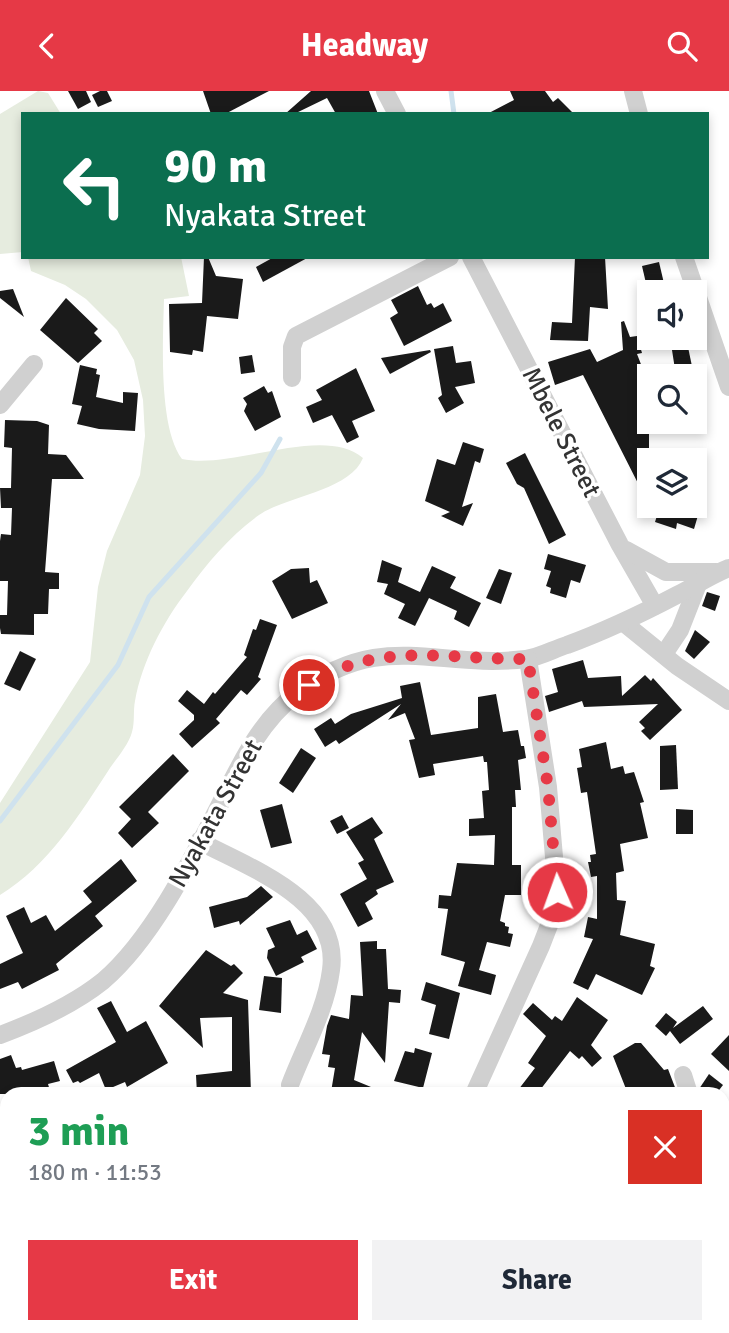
<!DOCTYPE html>
<html lang="en">
<head>
<meta charset="utf-8">
<style>
  body { margin:0; font-family:Signika,sans-serif; background:#f2f2f3; color:#1f2937; height:100vh; display:flex; flex-direction:column; font-size:26px; white-space:nowrap }
  * { box-sizing:border-box; margin:0 }
  p { font-size:23px; color:#747a83 }
  .icon { flex:none; width:38px; height:38px; fill:none; stroke:currentColor; stroke-width:2; stroke-linecap:round; stroke-linejoin:round }
  .map { position:relative; flex:1; overflow:hidden }
  .side { position:absolute; left:0px; top:996px; width:730px; height:247px; display:flex; flex-direction:column; background:#fff; border-radius:21px 21px 0 0; box-shadow:0 4px 10px #0003 }
  .side>* { flex:none }
  .guide { position:absolute; left:21px; top:21px; width:688px; height:147px; border-radius:0px; box-shadow:0 4px 10px #0003; background:#0b6e4f; color:#fff; overflow:hidden }
  .fabs { position:absolute; left:637px; top:189px; display:grid; gap:14px }
  .fabs a { display:grid; place-items:center; width:70px; height:70px; border-radius:0px; background:#fff; box-shadow:0 4px 10px #0003; font-size:35px }
  .pin { position:absolute; display:grid; place-items:center; width:60px; height:60px; color:#fff; margin:-30px; border:4px solid #fff; border-radius:50%; box-shadow:0 2px 7px #0007 }
  .me { position:absolute; width:77px; margin:-38px; rotate:358deg; stroke-linejoin:round; filter:drop-shadow(0 0 5px #0008) }
  .turn { display:flex; align-items:center; gap:24px; height:147px; padding:0 28px; font-size:32px }
  .turn .icon { width:91px; height:91px; stroke-width:2.5 }
  .turn b { display:block; font-size:49px; line-height:60px }
  .round { display:grid; place-items:center; flex:none; width:74px; height:74px; border-radius:0px; background:#f2f2f3 }
  .summary { display:flex; align-items:center; justify-content:space-between; height:119px; padding:0 28px }
  h1 { font-size:42px; font-weight:800; line-height:52px; color:#1e9e55 }
  .action { display:flex; gap:14px; margin-top:auto; padding:14px 28px }
  .action a { flex:1; height:80px; border-radius:0px; background:#e63946; color:#fff; font-size:28px; font-weight:800; line-height:80px; text-align:center }
  .action a+a { background:#f2f2f3; color:#1f2937 }
  header { display:flex; justify-content:space-between; align-items:center; height:91px; padding:0 28px; background:#e63946; color:#fff; font-size:32px; font-weight:800 }
  .map>svg:first-child { display:block }
</style>
</head>
<body>
<header><svg class="icon" aria-label="back" viewBox="0 0 24 24"><path d="M15 5l-7 7 7 7"/></svg>Headway<svg class="icon" aria-label="search" viewBox="0 0 24 24"><circle cx="10" cy="10" r="6"/><path d="M15 15l6 6"/></svg></header>
<div class="map">
<svg width="729" height="1242" viewBox="0 0 729 1242">
  <rect width="100%" height="100%" fill="#fff"/>
  <g fill="#e6ecdf">
    <polygon points="38,0 48,2 61,23 23,23 23,161 0,163 0,23"/>
    <path d="M28,166h153l8,39 -25,3c-1,41 -6,128 18,160 52,11 141,-35 181,-1 -13,33 -77,38 -104,57 -28,20 -52,48 -72,76 -24,31 -45,71 -52,110 -2,10 0,21 -3,31 -3,12 -15,26 -22,36 -30,46 -62,98 -110,127v-92l90,-141 8,-75 9,-36 33,-76 5,-39 -2,-36 -9,-40 -17,-30 -31,-31 -21,-14 -34,-14z"/>
  </g>
  <g fill="none" stroke-linecap="round" stroke-linejoin="round">
    <g stroke="#cfe2ee" stroke-width="5">
      <polyline points="451,0 454,23"/>
      <polyline points="0,730 118,574 149,506 261,382 280,348"/>
    </g>
  </g>
  <g fill="#1a1a1a">
    <polygon points="68,0 86,0 91,11 78,18"/>
    <polygon points="100,0 107,0 112,10 98,16 92,4"/>
    <polygon points="203,0 269,0 225,23 211,23"/>
    <polygon points="311,0 369,0 378,23 336,23 327,7 294,23 285,23"/>
    <polygon points="510,0 545,0 553,11 558,7 574,23 487,23 514,9"/>
    <polygon points="204,166 208,166 216,185 243,188 238,228 207,225 203,261 193,259 192,264 170,261 169,213 202,212"/>
    <polygon points="274,166 309,166 263,191 256,176"/>
    <polygon points="575,166 605,166 608,218 590,216 588,250 550,249 552,231 572,232"/>
    <polygon points="659,171 666,201 648,201 642,175"/>
    <polygon points="418,195 427,214 431,212 434,217 443,212 452,230 404,255 390,227 398,222 391,209"/>
    <polygon points="13,198 24,226 0,207 0,200"/>
    <polygon points="66,207 98,238 94,242 102,250 78,272 40,239"/>
    <polygon points="624,230 630,246 637,245 642,262 637,263 649,294 649,414 583,284 555,294 548,271 590,258 597,271 623,259 621,231"/>
    <polygon points="453,255 456,272 471,270 475,292 455,296 464,312 446,322 438,307 442,304 434,258"/>
    <polygon points="688,256 694,285 676,285 672,259"/>
    <polygon points="430,259 431,261 390,283 381,267"/>
    <polygon points="252,264 255,281 241,283 239,266"/>
    <polygon points="80,274 97,278 96,283 100,284 96,306 123,312 123,301 138,302 135,340 99,338 77,333 82,315 72,313"/>
    <polygon points="356,277 375,320 352,330 359,346 347,352 332,324 313,332 306,316 322,309 316,299"/>
    <polygon points="264,295 268,302 272,300 281,326 255,340 244,320 247,313 243,307"/>
    <polygon points="5,329 37,330 49,334 48,363 66,364 84,388 52,388 45,481 59,482 59,498 49,498 48,523 34,523 34,544 1,543 0,537 0,524 7,524 8,490 0,490 0,450 1,443 11,444 12,417 1,417 0,397 11,397 12,357 4,356"/>
    <polygon points="463,351 484,358 480,372 475,370 462,416 473,412 463,435 441,425 450,421 425,410 437,368 455,374"/>
    <polygon points="525,362 566,444 549,453 524,397 517,393 506,372"/>
    <polygon points="660,415 680,415 699,421 694,438 677,432 676,438 655,431"/>
    <polygon points="548,463 586,474 580,492 571,489 566,507 550,502 551,497 546,495 551,480 544,478"/>
    <polygon points="382,469 402,477 398,491 420,501 432,475 456,486 450,497 481,512 469,536 454,528 457,520 429,507 415,535 398,527 405,513 384,503 388,493 377,491"/>
    <polygon points="309,477 310,492 317,489 328,512 292,528 272,490 291,478"/>
    <polygon points="499,478 512,482 501,513 486,507"/>
    <polygon points="707,501 720,505 715,520 702,515"/>
    <polygon points="260,528 277,534 258,586 261,588 247,604 241,599 216,628 220,632 192,657 179,643 194,629 194,624 178,610 187,599 204,613 213,601 215,603 247,566 244,564 253,538 256,539"/>
    <polygon points="695,539 710,551 694,568 685,560"/>
    <polygon points="20,560 36,568 20,600 4,593"/>
    <polygon points="583,569 588,587 621,585 622,605 645,584 651,590 653,587 682,619 650,649 641,640 645,637 639,631 658,613 584,616 582,610 549,621 545,605 558,601 552,578"/>
    <polygon points="420,591 431,644 478,637 478,606 496,603 503,641 518,639 521,655 524,655 526,667 518,669 521,699 515,699 516,716 512,716 512,774 521,774 521,804 505,804 500,830 505,832 505,835 509,836 508,842 513,843 510,856 487,851 479,879 496,884 491,904 458,895 465,871 441,864 448,818 438,817 439,804 451,805 457,772 494,774 495,744 469,745 469,728 484,727 482,700 489,699 487,671 484,671 483,665 433,673 435,684 419,687 409,649 415,648 405,622 388,629 401,613 339,653 336,649 325,656 314,638 331,627 335,633 351,623 402,607 400,595"/>
    <polygon points="606,651 611,678 623,675 625,683 634,681 644,711 640,712 648,747 620,753 624,780 616,782 617,809 626,810 620,844 655,853 650,875 655,877 642,904 596,883 588,899 573,892 593,848 584,846 588,826 597,828 597,785 591,786 588,771 591,771 590,764 596,763 587,701 581,702 577,677 582,676 579,658"/>
    <polygon points="676,654 678,698 660,699 660,655"/>
    <polygon points="301,657 316,667 293,702 279,692"/>
    <polygon points="173,663 189,680 148,721 159,732 132,757 118,742 131,728 119,716"/>
    <polygon points="282,713 292,752 271,757 260,719"/>
    <polygon points="676,718 693,719 693,743 676,743"/>
    <polygon points="342,724 349,737 337,743 330,730"/>
    <polygon points="372,726 383,742 374,748 394,791 376,799 378,803 365,812 373,828 358,836 340,803 367,788 358,772 364,769 346,741"/>
    <polygon points="121,768 137,790 95,825 103,835 56,873 59,879 22,898 18,891 0,898 0,873 23,862 6,825 24,816 31,832 46,824 55,840 92,811 83,800"/>
    <polygon points="261,795 273,806 240,834 239,830 214,837 209,816 247,806"/>
    <polygon points="290,829 297,844 307,839 317,858 301,866 304,871 276,885 267,867 268,859 275,856 266,837"/>
    <polygon points="377,850 377,858 386,858 388,898 401,899 400,912 389,911 385,972 362,941 354,989 388,1003 331,1001 335,977 328,976 330,964 322,963 327,935 331,924 349,928 351,904 363,905 360,851"/>
    <polygon points="206,859 231,875 234,873 243,882 223,902 248,909 251,1003 197,1003 196,984 232,980 232,926 200,927 203,957 159,915"/>
    <polygon points="264,885 282,887 281,922 259,919"/>
    <polygon points="426,891 460,902 449,948 429,943 436,914 421,909"/>
    <polygon points="577,906 608,929 591,954 602,967 592,976 582,965 579,968 570,960 537,1003 515,1003 535,977 528,972 546,945 523,923 533,912 552,929 555,925 562,930"/>
    <polygon points="111,910 127,941 146,930 168,972 127,996 125,991 106,999 99,982 80,992 78,990 73,992 66,979 116,951 97,917"/>
    <polygon points="703,915 713,928 680,953 670,940 666,945 655,935 666,922 677,931 673,937"/>
    <polygon points="729,944 729,980 711,963"/>
    <polygon points="635,952 641,952 664,979 668,978 676,999 668,1003 628,1003 613,965"/>
    <polygon points="415,957 432,962 423,997 394,990 405,960 414,962"/>
    <polygon points="11,964 16,977 21,976 22,979 54,970 60,990 48,993 51,1003 0,1003 0,968"/>
    <polygon points="709,983 723,994 716,1003 705,1003 699,998"/>
  </g>
  <g fill="none" stroke-linecap="round" stroke-linejoin="round">
    <g stroke="#d0d0d0" stroke-width="18">
      <polyline points="385,0 397,23"/>
      <polyline points="633,0 639,23"/>
      <polyline points="471,166 620,454 655,515"/>
      <polyline points="684,166 729,296"/>
      <polyline points="292,287 292,256 296,245 450,166"/>
      <polyline points="0,314 34,273"/>
      <polyline points="626,459 666,481 718,481"/>
      <polyline points="624,532 677,575 729,610"/>
      <polyline points="664,563 680,539 698,493"/>
      <path d="M199,750c48,26 142,58 132,129 -5,40 -27,78 -41,115"/>
      <path d="M0,944c35,-13 73,-30 103,-54 47,-40 86,-116 114,-171 22,-43 41,-87 80,-117 86,-65 139,-23 229,-34 14,-2 28,-10 41,-14 38,-14 74,-31 110,-50 18,-9 34,-20 52,-27"/>
      <polyline points="683,984 689,1003"/>
      <polyline points="474,1003 541,855 553,824 557,801 548,696 528,568"/>
      <polyline points="723,1101 729,1117"/>
      <polyline points="154,1236 155,1242"/>
      <polyline points="529,1242 538,1236"/>
      <polyline points="727,1242 729,1236"/>
    </g>
  </g>
  <g fill="none" stroke-linecap="round" stroke-linejoin="round">
    <path stroke="#e63946" stroke-width="12" stroke-dasharray="0 21.6" d="M309,594c67,-45 144,-25 219,-26l20,128 9,105"/>
  </g>
  <g text-anchor="middle" stroke-width="7" stroke-linejoin="round" paint-order="stroke">
    <g font-size="26" fill="#333" stroke="#fff">
      <text transform="translate(562 341) rotate(63)" y="9">Mbele Street</text>
      <text transform="translate(215 722) rotate(-61)" y="9">Nyakata Street</text>
    </g>
  </g>
</svg>
<div class="fabs">
<a><svg class="icon" aria-label="sound" viewBox="0 0 24 24"><path d="M4 9h4l5-4v14l-5-4H4zM17 9q2 3 0 6"/></svg></a>
<a><svg class="icon" aria-label="search" viewBox="0 0 24 24"><circle cx="10" cy="10" r="6"/><path d="M15 15l6 6"/></svg></a>
<a><svg class="icon" aria-label="layers" viewBox="0 0 24 24"><path d="M12 4l9 5-9 5-9-5zM3 14l9 5 9-5"/></svg></a>
</div>
<div class="pin" style="left:309px;top:594px;background:#d93025"><svg class="icon" aria-label="arrive" viewBox="0 0 24 24"><path d="M6 21V4h12l-3 4 3 4H6"/></svg></div>
<svg class="me" style="left:557px;top:801px" viewBox="-20 -20 40 40"><circle r="17" fill="#e63946" stroke="#fff" stroke-width="3"/><path d="M0-11L8 9 0 5-8 9z" fill="#fff"/></svg>
<div class="guide">
<div class="turn"><svg class="icon" aria-label="left" viewBox="0 0 24 24"><path d="M17 20v-9H6M10 6l-5 5 5 5"/></svg><div><b>90 m</b>Nyakata Street</div></div>
</div>
<section class="side">
<div class="summary"><div><h1>3 min</h1><p>180 m · 11:53</p></div><a class="round" style="background:#d93025;color:#fff"><svg class="icon" aria-label="close" viewBox="0 0 24 24"><path d="M6 6l12 12M18 6L6 18"/></svg></a></div>
<div class="action"><a>Exit</a><a>Share</a></div>
</section>
</div>
</body>
</html>
